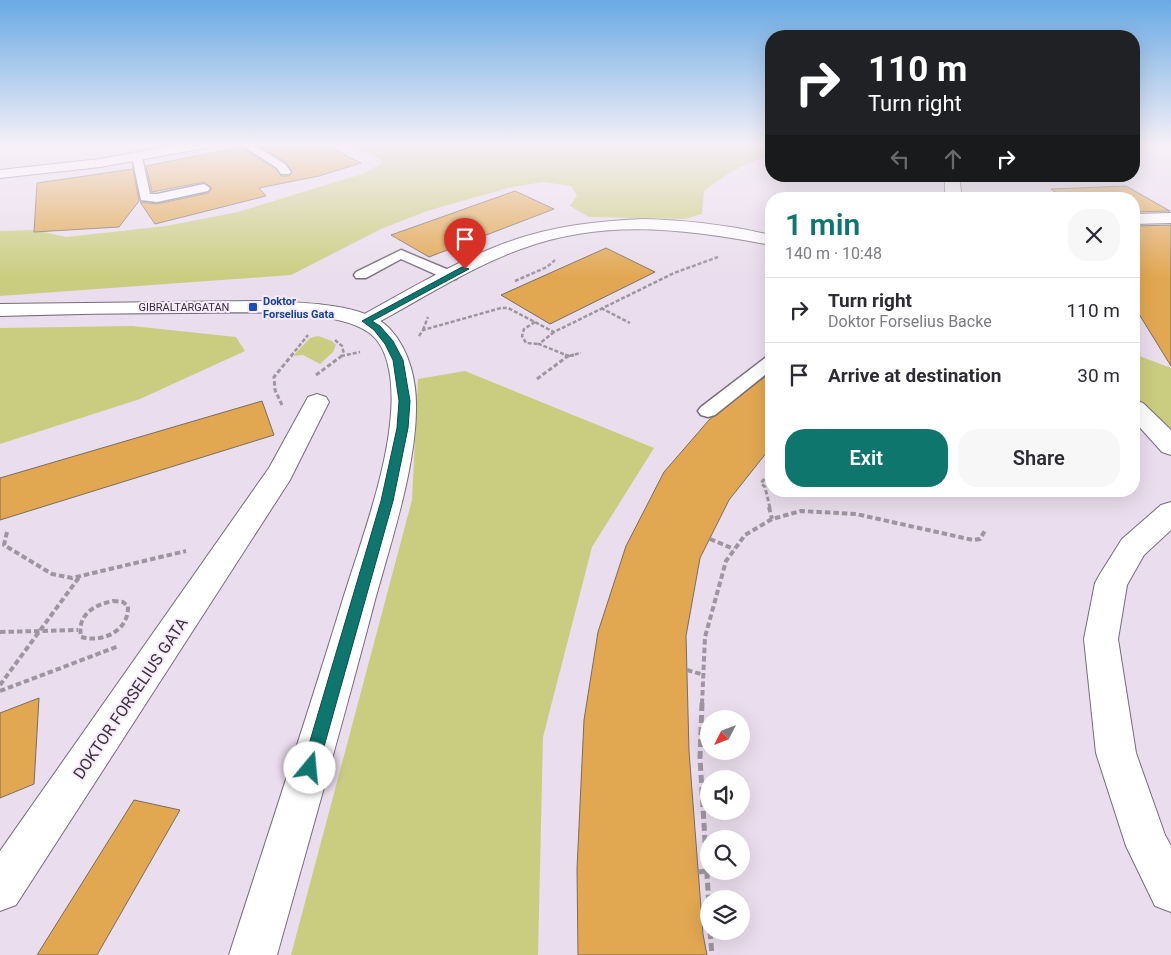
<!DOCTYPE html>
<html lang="en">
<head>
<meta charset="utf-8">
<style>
  body { margin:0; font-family:Roboto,sans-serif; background:#f7f7f7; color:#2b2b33; height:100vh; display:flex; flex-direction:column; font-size:19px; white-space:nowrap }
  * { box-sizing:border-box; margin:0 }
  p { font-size:16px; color:#7c7c81 }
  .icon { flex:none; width:28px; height:28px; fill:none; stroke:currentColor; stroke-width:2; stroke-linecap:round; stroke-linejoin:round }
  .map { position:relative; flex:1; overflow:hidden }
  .drawer { position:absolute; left:765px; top:192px; width:375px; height:305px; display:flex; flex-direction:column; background:#fff; border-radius:20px; box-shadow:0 5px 20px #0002 }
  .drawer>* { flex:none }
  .banner { position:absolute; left:765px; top:30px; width:375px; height:152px; border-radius:20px; box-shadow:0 5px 20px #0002; background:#202124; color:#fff; overflow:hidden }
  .needle { width:32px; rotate:228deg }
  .tools { position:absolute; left:700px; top:710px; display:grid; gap:10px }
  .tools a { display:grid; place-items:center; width:50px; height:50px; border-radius:50%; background:#fff; box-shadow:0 5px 20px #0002; font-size:25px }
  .pin { position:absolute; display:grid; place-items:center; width:42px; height:42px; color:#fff; margin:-51px -21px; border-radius:50% 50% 50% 0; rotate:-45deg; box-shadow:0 0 5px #0007 }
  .pin .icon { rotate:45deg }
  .me { position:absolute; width:55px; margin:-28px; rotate:17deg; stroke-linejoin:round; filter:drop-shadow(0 0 4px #0008) }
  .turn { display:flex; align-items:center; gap:18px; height:105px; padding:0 20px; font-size:22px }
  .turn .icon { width:65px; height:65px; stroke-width:2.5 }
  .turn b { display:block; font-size:35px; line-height:42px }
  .lanes { display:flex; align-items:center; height:48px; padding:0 20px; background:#0003; justify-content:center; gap:25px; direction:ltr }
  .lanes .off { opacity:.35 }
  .round { display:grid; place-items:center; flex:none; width:52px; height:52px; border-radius:20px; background:#f7f7f7 }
  .headline { display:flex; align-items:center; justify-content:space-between; height:85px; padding:0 20px }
  h1 { font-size:30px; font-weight:600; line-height:38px; color:#0f766e }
  .button { display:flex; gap:10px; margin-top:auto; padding:10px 20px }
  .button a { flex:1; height:58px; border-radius:20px; background:#0f766e; color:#fff; font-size:20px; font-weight:600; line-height:58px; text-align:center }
  .button a+a { background:#f7f7f7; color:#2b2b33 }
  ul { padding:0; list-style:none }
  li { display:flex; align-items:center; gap:15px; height:65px; padding:0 20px; border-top:1px solid #e1e1e2 }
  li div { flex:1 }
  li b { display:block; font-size:19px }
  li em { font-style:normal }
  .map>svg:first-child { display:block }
</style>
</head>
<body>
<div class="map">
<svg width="1171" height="955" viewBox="0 0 1171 955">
  <rect width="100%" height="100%" fill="#eadded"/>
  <g fill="#cacd7f">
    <path d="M345,144h183l28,2 215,-2v12c-25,6 -47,19 -67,35l-2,23 -17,5 -96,-2 -19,-11 7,-11 -6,-9 -28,-4 -12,2 -23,4 -81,23 -46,18 -90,46 -291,21v-65l35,-1 31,7 100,-11 72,-14 124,-38 22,-12 -9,-6z"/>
    <polygon points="132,326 236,337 245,351 140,399 0,444 0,328"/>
    <polygon points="318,336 332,341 336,345 333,352 320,364 303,355 293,356 310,338"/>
    <polygon points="1134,354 1171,368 1171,428 1134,398"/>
    <polygon points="465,371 654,448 592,547 543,737 538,955 291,955 412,500 418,379"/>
  </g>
  <g fill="#e2a751" stroke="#786d5f">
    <polygon points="257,144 323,144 361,163 319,176 259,188 266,196 155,224 140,202 157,204 208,193 212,188 204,182 152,192 146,166 241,147 276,169 281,176 289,176 292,173 286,162"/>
    <polygon points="133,169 139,201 119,227 34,232 37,183"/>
    <polygon points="1126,186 1170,211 1134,212 1134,199 1065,199 1051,189"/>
    <polygon points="515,191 554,209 429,257 391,235"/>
    <polygon points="1171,225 1171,366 1134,306 1134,226"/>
    <polygon points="606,248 655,272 550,324 501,295"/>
    <polygon points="771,372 771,447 729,500 700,558 686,636 689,751 703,934 707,955 578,955 577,869 584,720 598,632 626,546 664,472 709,420"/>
    <polygon points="262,401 274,435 0,520 0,478"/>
    <polygon points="39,698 34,784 0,798 0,713"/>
    <polygon points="134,800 180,810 97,955 37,955"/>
  </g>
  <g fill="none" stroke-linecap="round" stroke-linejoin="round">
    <defs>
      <g id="lane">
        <polygon points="240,144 253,144 285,164 291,172 289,174 281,174 277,168"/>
        <polygon points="137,154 142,157 150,194 157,194 204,184 210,188 208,191 157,202 141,200 132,157"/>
        <polygon points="401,250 456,273 458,276 456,279 446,279 401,259 366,278 356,278 354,275 356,272"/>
        <polygon points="771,357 771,370 715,415 708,417 701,415 698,411 701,407 765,358"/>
      </g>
      <g id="street">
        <polygon points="181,144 212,144 205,148 100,167 0,178 0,170 100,159"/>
        <polygon points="945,176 959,176 961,192 966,199 950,199 945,192"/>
        <polygon points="1171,213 1171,223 1134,224 1134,214"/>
        <path d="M643,219c44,1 85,6 128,16v10c-85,-16 -166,-27 -250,4 -52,19 -99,50 -148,76l-7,2 -7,-2 -3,-4 3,-4c49,-27 97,-56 149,-75 44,-16 89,-21 135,-23z"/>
        <polygon points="317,394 326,397 329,402 290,480 16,905 0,911 0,851 269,468 308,397"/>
        <polygon points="1134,400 1143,403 1171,430 1171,455 1162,452 1134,421"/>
        <polygon points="1171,502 1171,530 1144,555 1127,585 1118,639 1136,753 1165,835 1171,846 1171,912 1155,906 1126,846 1096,753 1084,639 1095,583 1100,574 1122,539 1161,505"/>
      </g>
      <path id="secondary" d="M257,301c35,1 109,1 133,28 20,22 27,53 26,82 -1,59 -25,131 -41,189 -31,119 -65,237 -98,355h-48c38,-118 77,-235 113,-353 18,-58 45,-129 49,-189 2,-25 0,-66 -23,-81 -35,-25 -139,-19 -183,-19 -61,0 -123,1 -185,3v-12z"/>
    </defs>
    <use href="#lane" stroke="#776c7b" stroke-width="3"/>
    <use href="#street" stroke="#776c7b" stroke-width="2"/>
    <use href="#secondary" stroke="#776c7b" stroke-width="2"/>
    <g stroke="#9e95a1" stroke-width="2.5" stroke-dasharray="4 2" stroke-linecap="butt">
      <polyline points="515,281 547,267 555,260"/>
      <polyline points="601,308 630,323"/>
      <polyline points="535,322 524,329 522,336 526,343 539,344"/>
      <polyline points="423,330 428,317"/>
      <polyline points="554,332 539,344 568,356"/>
      <polyline points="419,336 423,330 501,308 508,308 554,332 674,273 718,257"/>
      <polyline points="335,340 342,346 344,354"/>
      <polyline points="291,356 308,335"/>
      <polyline points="341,356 360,352"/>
      <polyline points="569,356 581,353"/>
    </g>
    <g stroke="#9e95a1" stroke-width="3" stroke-dasharray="4.5 2.5" stroke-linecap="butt">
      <polyline points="565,355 568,356"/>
      <polyline points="316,375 343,355"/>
      <polyline points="537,379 568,356 574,355"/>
      <polyline points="282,405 275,390 274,377 292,355"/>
      <polyline points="770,508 765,487 761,483 771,472"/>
    </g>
    <g stroke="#9e95a1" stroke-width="4" stroke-dasharray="5.5 3" stroke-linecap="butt">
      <polyline points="769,507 772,519"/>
      <polyline points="7,532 4,545 52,574 72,578 186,551"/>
      <polyline points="710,539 734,549"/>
      <path d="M113,601l10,1 5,4c1,25 -25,37 -47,31 -4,-22 12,-32 32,-36z"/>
      <polyline points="0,632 78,630"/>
      <polyline points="687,670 704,675"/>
      <polyline points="0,685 80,576"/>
      <polyline points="0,691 119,646"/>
      <polyline points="702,704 705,637 726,561 745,535 772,519 801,511 856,514 973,540 980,539 986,529"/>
    </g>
    <g stroke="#9e95a1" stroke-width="5" stroke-dasharray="8 4" stroke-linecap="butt">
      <polyline points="702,703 700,758 709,907"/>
      <polyline points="698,872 707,871"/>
      <polyline points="710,931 712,955"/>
    </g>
    <use href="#lane" fill="#fff" fill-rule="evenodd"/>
    <use href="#street" fill="#fff" fill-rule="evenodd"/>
    <use href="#secondary" fill="#fff" fill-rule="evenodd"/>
  </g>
  <linearGradient id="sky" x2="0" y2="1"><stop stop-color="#69aae3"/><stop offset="0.52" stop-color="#f6f0f7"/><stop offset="1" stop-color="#f6f0f7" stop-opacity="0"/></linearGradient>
  <rect width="1171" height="278" fill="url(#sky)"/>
  <polygon fill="#0f766e" stroke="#0a4d48" points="462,267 469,269 372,321 380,326 393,341 403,360 410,401 408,428 393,501 318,768 316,774 310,776 304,774 302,768 381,501 397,428 399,401 393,360 385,344 374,330 362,321"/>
  <rect fill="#1a4fb4" stroke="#f7eafb" stroke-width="2" x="248" y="302" width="10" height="10" rx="2.5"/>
  <g text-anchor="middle" stroke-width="4" stroke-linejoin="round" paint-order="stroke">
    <g font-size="11" font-weight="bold" fill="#164399" stroke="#f7eafb" text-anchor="start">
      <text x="263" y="305">Doktor<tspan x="263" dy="13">Forselius Gata</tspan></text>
    </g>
    <g font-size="11" fill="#373239" stroke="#f7eafb">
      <text x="184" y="311">GIBRALTARGATAN</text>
    </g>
    <g font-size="16" fill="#373239" stroke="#f7eafb">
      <text transform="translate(130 698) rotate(-56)" y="6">DOKTOR FORSELIUS GATA</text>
    </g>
  </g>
</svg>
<div class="tools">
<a><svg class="needle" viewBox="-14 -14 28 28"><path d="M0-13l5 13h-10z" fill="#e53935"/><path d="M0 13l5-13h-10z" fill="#7c7c81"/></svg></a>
<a><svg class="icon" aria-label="sound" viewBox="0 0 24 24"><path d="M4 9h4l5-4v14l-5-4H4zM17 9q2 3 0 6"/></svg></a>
<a><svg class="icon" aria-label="search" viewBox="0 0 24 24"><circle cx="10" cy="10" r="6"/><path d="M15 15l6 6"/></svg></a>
<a><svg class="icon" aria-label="layers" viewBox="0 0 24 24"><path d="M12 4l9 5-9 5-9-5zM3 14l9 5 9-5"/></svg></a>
</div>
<div class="pin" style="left:465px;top:269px;background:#d93025"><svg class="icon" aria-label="arrive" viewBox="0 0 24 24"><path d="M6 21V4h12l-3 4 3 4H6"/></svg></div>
<svg class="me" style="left:310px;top:768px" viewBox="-20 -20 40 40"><circle r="19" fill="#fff"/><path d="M0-13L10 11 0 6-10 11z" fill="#0f766e"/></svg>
<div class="banner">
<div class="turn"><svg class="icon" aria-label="right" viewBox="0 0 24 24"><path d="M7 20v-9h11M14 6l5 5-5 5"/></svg><div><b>110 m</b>Turn right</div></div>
<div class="lanes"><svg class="icon off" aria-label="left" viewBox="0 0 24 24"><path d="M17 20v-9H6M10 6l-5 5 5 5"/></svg><svg class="icon off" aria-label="ahead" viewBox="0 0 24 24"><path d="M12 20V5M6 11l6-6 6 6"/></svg><svg class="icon" aria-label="right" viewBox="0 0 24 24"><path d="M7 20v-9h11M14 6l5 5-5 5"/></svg></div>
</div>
<section class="drawer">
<div class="headline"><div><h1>1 min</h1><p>140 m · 10:48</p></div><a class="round"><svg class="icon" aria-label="close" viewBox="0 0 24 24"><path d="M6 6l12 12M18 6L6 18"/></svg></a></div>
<ul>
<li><svg class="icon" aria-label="right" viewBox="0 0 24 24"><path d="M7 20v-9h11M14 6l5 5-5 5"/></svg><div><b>Turn right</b><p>Doktor Forselius Backe</p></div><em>110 m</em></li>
<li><svg class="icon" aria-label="arrive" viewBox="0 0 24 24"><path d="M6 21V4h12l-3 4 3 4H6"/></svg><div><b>Arrive at destination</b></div><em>30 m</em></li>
</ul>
<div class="button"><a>Exit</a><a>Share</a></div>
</section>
</div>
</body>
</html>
